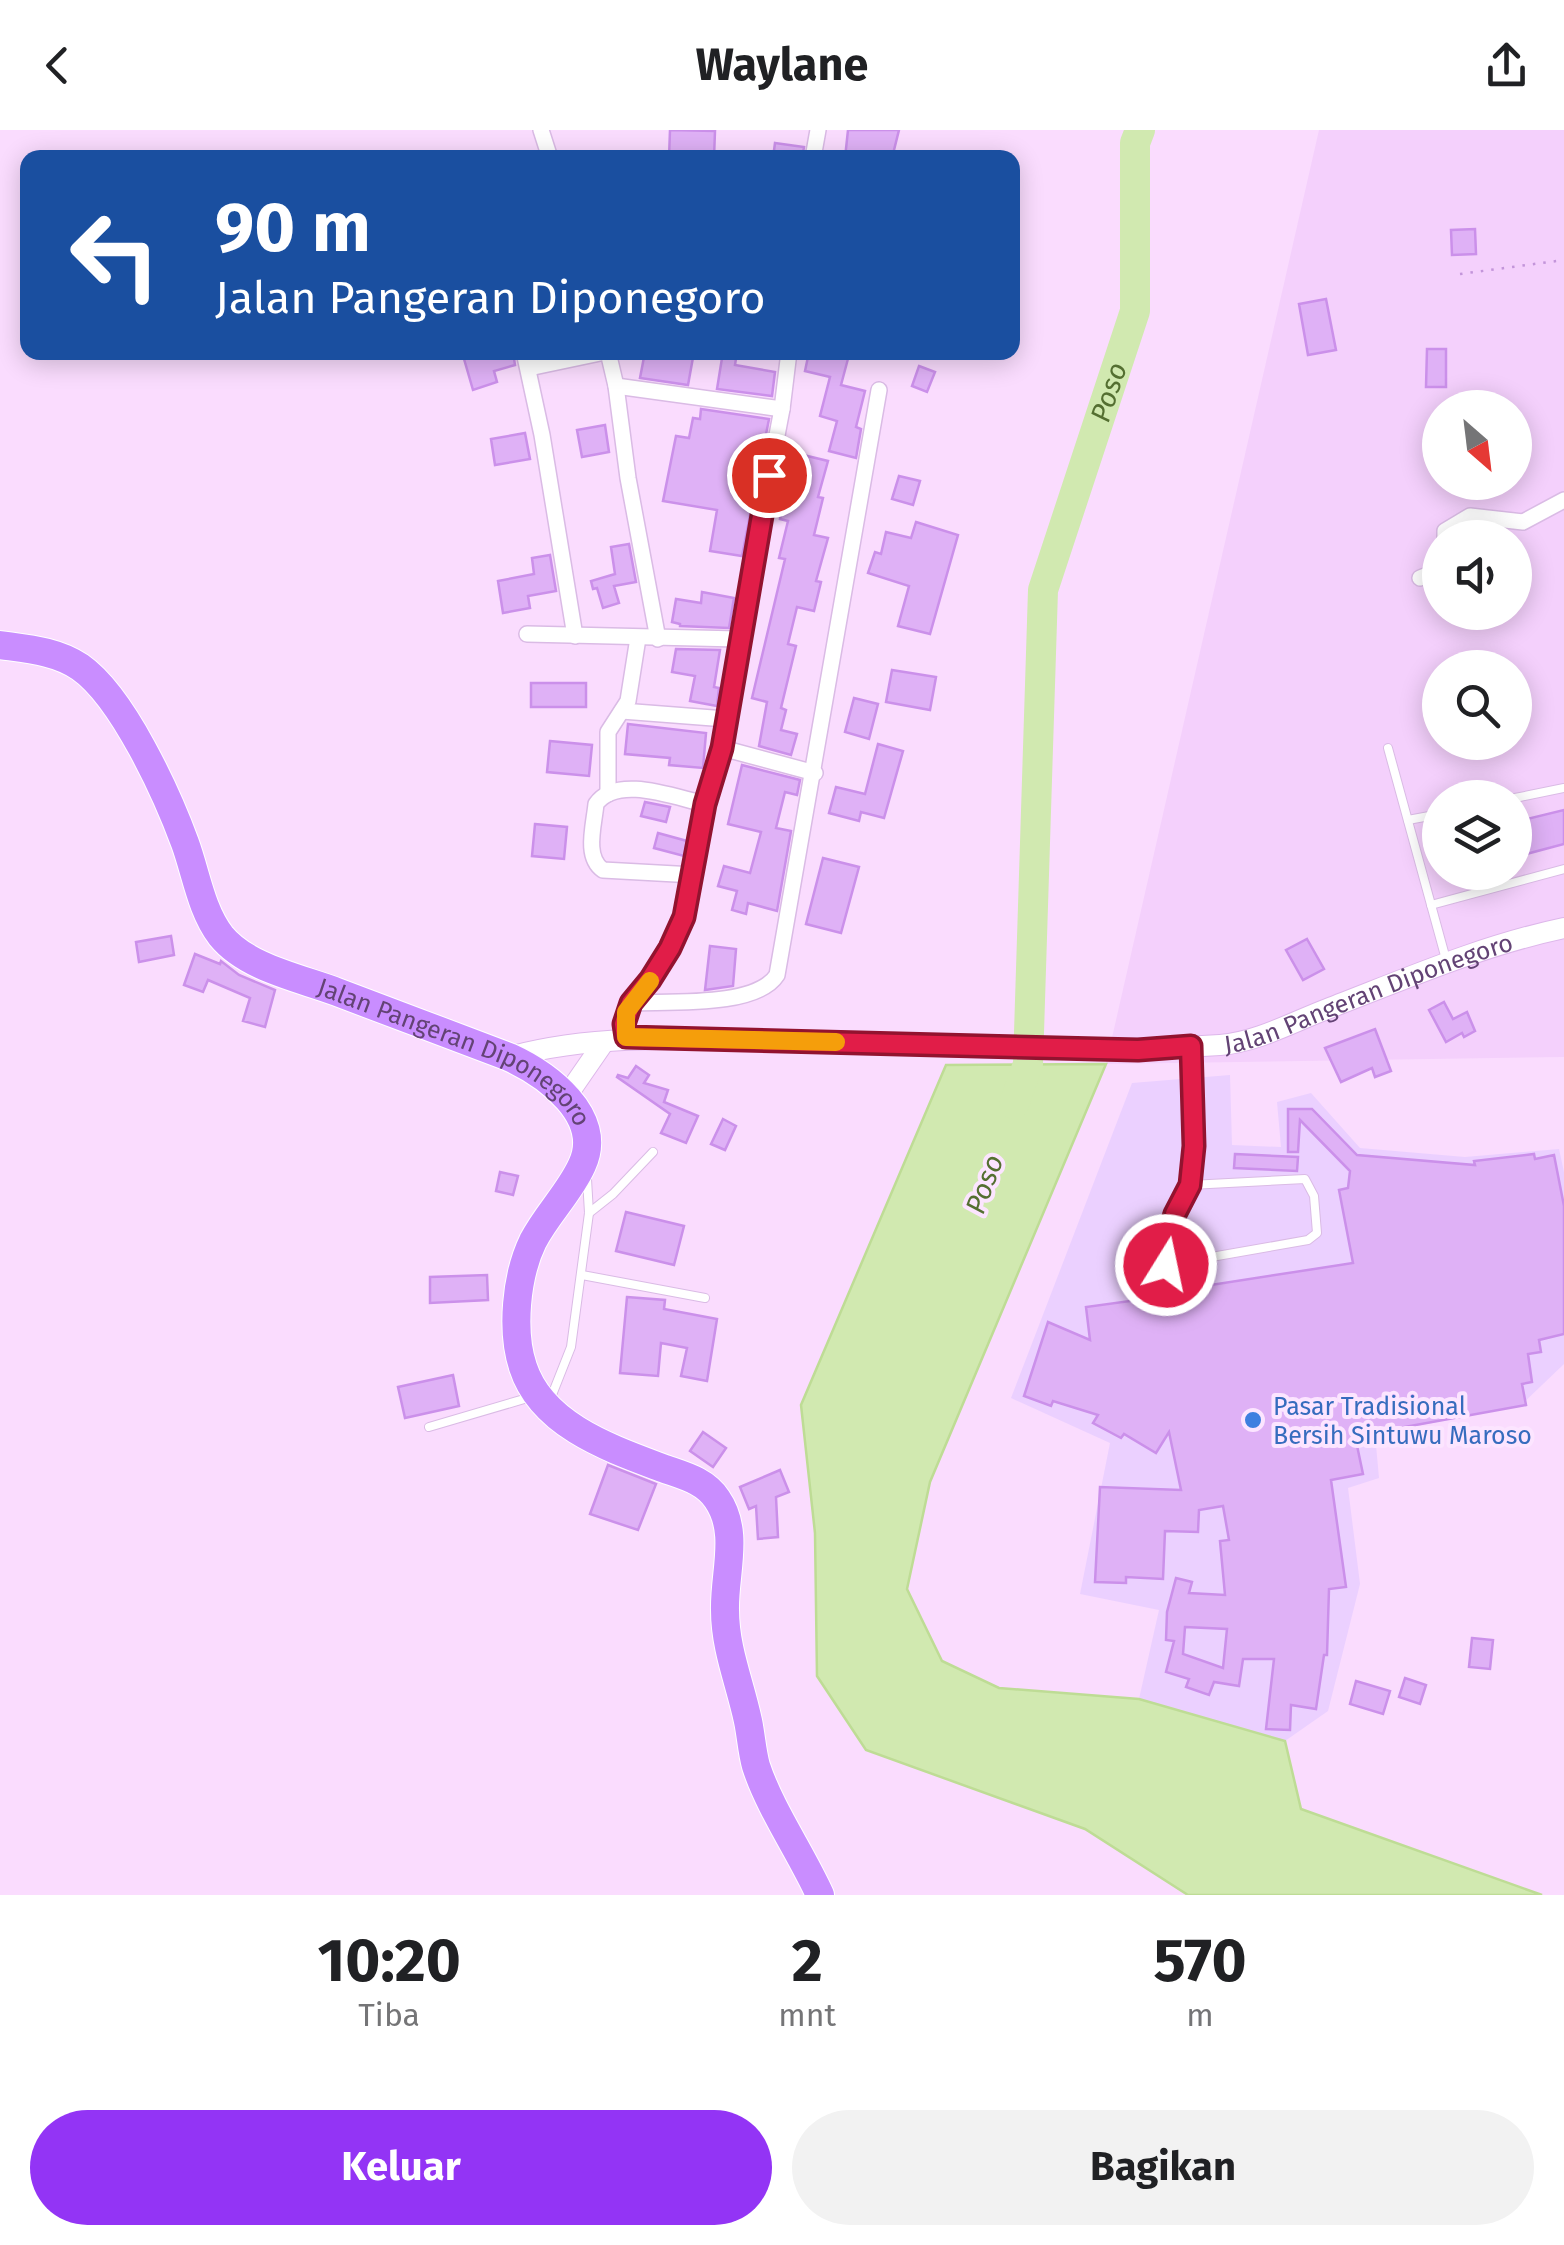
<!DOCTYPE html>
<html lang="id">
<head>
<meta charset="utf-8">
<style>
  body { margin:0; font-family:"Fira Sans",sans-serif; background:#f2f2f2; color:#202124; height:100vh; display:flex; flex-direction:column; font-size:38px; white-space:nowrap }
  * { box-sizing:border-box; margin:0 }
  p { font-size:32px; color:#757577 }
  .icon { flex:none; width:55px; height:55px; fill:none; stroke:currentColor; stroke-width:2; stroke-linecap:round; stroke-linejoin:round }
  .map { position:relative; height:1765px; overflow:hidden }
  .side { display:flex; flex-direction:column; background:#fff; flex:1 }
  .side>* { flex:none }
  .top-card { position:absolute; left:20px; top:20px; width:1000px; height:210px; border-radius:20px; box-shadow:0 5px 25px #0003; background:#1a4fa0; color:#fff; overflow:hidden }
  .needle { width:65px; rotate:152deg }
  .fabs { position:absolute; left:1422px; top:260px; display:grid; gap:20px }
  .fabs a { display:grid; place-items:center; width:110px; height:110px; border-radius:50%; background:#fff; box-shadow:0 5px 25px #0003; font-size:50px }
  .pin { position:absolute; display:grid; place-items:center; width:85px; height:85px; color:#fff; margin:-42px; border:5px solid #fff; border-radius:50%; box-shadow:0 2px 10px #0007 }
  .me { position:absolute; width:110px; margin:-55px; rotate:10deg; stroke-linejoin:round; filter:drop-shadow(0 0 8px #0008) }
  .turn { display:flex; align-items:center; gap:35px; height:210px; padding:0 30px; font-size:45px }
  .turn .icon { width:130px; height:130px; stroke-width:2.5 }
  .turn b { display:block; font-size:70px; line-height:85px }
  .eta { display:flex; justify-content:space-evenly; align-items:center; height:170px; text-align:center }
  .eta b { font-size:60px; font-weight:700; line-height:70px }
  .primary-button { display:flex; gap:20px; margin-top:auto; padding:20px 30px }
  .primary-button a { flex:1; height:115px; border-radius:60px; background:#9334f5; color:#fff; font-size:40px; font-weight:700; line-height:115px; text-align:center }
  .primary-button a+a { background:#f2f2f2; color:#202124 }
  header { display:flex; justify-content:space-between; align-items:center; height:130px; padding:0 30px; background:#fff; font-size:45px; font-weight:700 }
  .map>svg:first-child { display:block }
</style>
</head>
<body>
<header><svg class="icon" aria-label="back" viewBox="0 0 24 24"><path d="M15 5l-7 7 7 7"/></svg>Waylane<svg class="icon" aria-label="share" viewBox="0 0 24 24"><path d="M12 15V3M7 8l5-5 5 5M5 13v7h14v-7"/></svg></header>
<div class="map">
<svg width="1564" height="1765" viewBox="0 0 1564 1765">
  <rect width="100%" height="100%" fill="#fadcfe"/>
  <path fill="#f4d0fc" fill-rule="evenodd" d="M1319,0h245v927l-458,7zM1440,278h75v74h-75zM1440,408h75v74h-75zM1440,538h75v74h-75zM1440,668h75v74h-75z"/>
  <polygon fill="#ebd0ff" points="1230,945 1232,1015 1281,1017 1277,972 1311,963 1360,1018 1465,1027 1559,1019 1564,1042 1564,1234 1520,1276 1375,1304 1379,1348 1348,1358 1360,1454 1328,1581 1285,1611 1139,1569 1159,1480 1080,1464 1110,1313 1011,1268 1132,953"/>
  <polygon fill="#d1e9b0" stroke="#bedc95" stroke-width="2.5" points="1106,934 930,1352 907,1459 942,1531 999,1558 1139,1569 1285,1611 1301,1679 1542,1765 1188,1765 1085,1699 866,1620 817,1546 815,1403 801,1275 946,935"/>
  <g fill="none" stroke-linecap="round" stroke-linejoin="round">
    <path stroke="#d1e9b0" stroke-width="30" id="s1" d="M1014,974l14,-40 15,-474 92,-279v-168l5,-13"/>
  </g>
  <g fill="#dfb1f6" stroke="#cb90ea" stroke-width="2.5" fill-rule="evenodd">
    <polygon points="670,0 715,1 714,28 669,28"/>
    <polygon points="848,0 899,0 892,28 845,28"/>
    <polygon points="775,13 804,17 802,28 773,28"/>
    <polygon points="1475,99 1476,124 1452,125 1451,100"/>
    <polygon points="1326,169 1336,220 1308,225 1299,174"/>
    <polygon points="1427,219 1446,219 1446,257 1426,257"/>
    <polygon points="462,222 513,222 515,235 494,241 497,252 473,260"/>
    <polygon points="645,222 694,222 688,255 640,248"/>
    <polygon points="723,222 737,222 735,235 775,242 772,266 717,259"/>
    <polygon points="809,222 849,225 841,255 865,261 856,297 861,299 856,328 829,321 837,291 820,286 830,247 805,241"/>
    <polygon points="919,236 935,242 927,262 912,256"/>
    <polygon points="701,279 769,289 742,426 710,421 717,380 663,371 676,306 689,308 693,288 700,289"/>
    <polygon points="605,295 609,322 582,327 577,300"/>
    <polygon points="525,303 530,329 495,335 491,309"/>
    <polygon points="791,322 828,331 818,367 823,368 814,405 828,408 816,451 821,452 814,481 797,477 788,514 796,516 781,578 786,580 781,600 797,604 791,625 759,616 767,572 752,568 785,429 779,428 788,391 780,389 789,352 784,351"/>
    <polygon points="899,346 920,351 913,375 892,369"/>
    <polygon points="916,392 958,405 930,504 898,496 909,456 868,443 875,422 881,424 886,402 911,408"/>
    <polygon points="629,414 636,452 614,456 619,473 603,478 597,458 593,459 591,451 615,444 611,417"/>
    <polygon points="550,425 556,461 528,466 530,478 503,483 498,451 534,444 532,428"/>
    <polygon points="702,462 734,468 729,498 680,496 680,494 672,492 676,469 701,473"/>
    <polygon points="676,519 720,520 714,557 719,558 717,576 690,571 695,546 672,542"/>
    <polygon points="892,540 936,547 930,580 886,572"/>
    <rect x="531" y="553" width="55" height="24"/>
    <polygon points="854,568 878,574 869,609 845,602"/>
    <polygon points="628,594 706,603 703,638 669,635 670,628 625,624"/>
    <polygon points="550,611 592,615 589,646 547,642"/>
    <polygon points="878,614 903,621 884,688 861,682 859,691 829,683 836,657 865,664"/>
    <polygon points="742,635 800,650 797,665 785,662 776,698 791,701 777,781 748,773 746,784 732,780 737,761 718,756 724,736 750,743 761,702 728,694"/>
    <polygon points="645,672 670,677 666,692 641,686"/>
    <polygon points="1564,680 1564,714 1515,727 1515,692"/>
    <polygon points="535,694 567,697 564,729 532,726"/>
    <polygon points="658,703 687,711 684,726 654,718"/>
    <polygon points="823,728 859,737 841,803 806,794"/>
    <polygon points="171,806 174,825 139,832 136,812"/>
    <polygon points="1307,809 1324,839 1303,850 1286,820"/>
    <polygon points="710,816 736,819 733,856 705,860"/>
    <polygon points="195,824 220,834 221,831 239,845 275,860 265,897 243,891 250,868 208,850 203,862 184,855"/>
    <polygon points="1444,872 1453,889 1467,882 1475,901 1464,907 1462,903 1446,912 1429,880"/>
    <polygon points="1375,899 1391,941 1375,947 1372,938 1341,952 1325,918"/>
    <polygon points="636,936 649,945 644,953 668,960 664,972 698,986 686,1013 661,1003 670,984 617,947 618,945 628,948"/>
    <path d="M1288,979h24l45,46 118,10 -1,-4 60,-7 1,5 19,-4 10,51v128l-25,6 2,12 -13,2 4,28 -10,2 4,21 -171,31 8,38 -32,6 15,107 -17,2 -2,66h-3l-8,54 -25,-4 -1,25 -24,-1 8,-70h-31l-4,27 -25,-4 -5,13 -23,-8 3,-8 -23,-7 8,-31 -8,-1 1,-28 9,-34 16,4 -3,11 36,2 -5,-54 9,-1 -6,-34 -24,4 -1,22 -33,-1 -2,48 -37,-2v6l-31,-1 5,-95 81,3 -12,-58 -13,21 -32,-19 -3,4 -28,-15 5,-8 -45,-14 -2,5 -27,-10 24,-74 42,18 -4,-33 73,-10 8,7 5,-2 2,-7 12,-2 -1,-4 168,-26 -14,-73 9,-2 2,-17 -50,-51 -2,32h-10zM1185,1497l42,2 -4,39 -40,-14z"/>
    <polygon points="723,989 736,996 725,1020 711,1014"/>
    <polygon points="1235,1024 1298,1027 1297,1041 1234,1038"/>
    <polygon points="500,1042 518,1046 513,1065 496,1061"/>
    <polygon points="626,1082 684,1096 674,1135 616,1121"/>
    <polygon points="487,1145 488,1170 430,1173 430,1147"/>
    <polygon points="627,1167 665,1170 664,1179 717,1189 707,1251 681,1246 687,1218 661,1213 658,1246 620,1243"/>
    <polygon points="453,1245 459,1276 405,1288 398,1257"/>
    <polygon points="703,1302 726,1318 713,1337 690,1321"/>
    <polygon points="608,1335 656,1354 638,1400 590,1384"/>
    <polygon points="780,1340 789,1362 776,1367 778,1407 758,1409 756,1376 749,1379 740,1357"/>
    <polygon points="1472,1508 1493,1510 1490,1539 1469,1537"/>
    <polygon points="1405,1548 1426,1555 1420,1574 1399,1567"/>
    <polygon points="1356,1551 1390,1561 1383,1584 1350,1574"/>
  </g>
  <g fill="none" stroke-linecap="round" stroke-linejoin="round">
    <defs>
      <g id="lane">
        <polyline points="1388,618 1447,833"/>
        <polyline points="1515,668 1564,658"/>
        <polyline points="1408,690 1440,684"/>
        <polyline points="1431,775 1564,739"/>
        <polyline points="589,1083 613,1064 653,1022"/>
        <polyline points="1166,1135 1308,1110 1317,1103 1314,1066 1305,1049 1190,1055"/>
        <polyline points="582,1145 705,1168"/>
        <polyline points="1166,1167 1168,1107 1190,1055 1194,1016 1191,921"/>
        <polyline points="550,1270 571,1217 589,1083 587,1049"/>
        <polyline points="429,1297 531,1267"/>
      </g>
      <g id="street">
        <polyline points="541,0 550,28"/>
        <polyline points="813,28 818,0"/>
        <polyline points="524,222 542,305 575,506"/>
        <polyline points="608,222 616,256 628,348 658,509"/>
        <polyline points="529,238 605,222"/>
        <polyline points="616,256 782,279"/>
        <polyline points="1445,408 1445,401 1470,386 1523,392 1564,370"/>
        <polyline points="1420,448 1440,440"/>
        <polyline points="527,504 738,509"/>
        <polyline points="622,581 726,589"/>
        <polyline points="722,618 815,643"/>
        <polyline points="608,664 608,602 628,571 638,508"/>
        <path d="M694,745l-91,-5c-19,-13 -9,-45 -7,-66 21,-30 80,-6 109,0"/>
        <path d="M631,873c36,-2 125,5 146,-28l102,-585"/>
        <polyline points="625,907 626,883 670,818 684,787 705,674 722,618 738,509 782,279 789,222"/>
      </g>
      <g id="secondary">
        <path id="s2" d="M509,927c89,-24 180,-18 271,-16 146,3 294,14 440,4 37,-3 73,-23 107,-36 78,-30 156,-64 237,-81"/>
        <polyline points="566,967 604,912"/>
      </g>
      <g id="highway">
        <path id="s3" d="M0,515c28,4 56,6 80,22 43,30 87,127 105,176 11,30 16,67 36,93 26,32 79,42 116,56 57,22 115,43 172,65 37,17 96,59 73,108 -12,27 -35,49 -49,76 -17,35 -22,90 -10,126 19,59 89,82 142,102 20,7 40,12 52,30 23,33 7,74 8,111 0,39 15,73 23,111 3,14 4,31 8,45 14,43 45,87 64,129"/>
      </g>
    </defs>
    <use href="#lane" stroke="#dabbe5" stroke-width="10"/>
    <use href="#street" stroke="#dabbe5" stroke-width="18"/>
    <use href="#secondary" stroke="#ddb7ea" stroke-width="22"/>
    <use href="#highway" stroke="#fff" stroke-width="30"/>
    <polyline stroke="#c395da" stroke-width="2.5" stroke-dasharray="2.5 8" stroke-linecap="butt" points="1460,144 1564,130"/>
    <use href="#lane" stroke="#fff" stroke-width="8"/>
    <use href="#street" stroke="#fff" stroke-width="15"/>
    <use href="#secondary" stroke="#fff" stroke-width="20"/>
    <use href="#highway" stroke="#c98dff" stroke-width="28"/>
  </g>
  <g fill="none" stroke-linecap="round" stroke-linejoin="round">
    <defs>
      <polyline id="route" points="769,345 722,618 705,674 684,787 670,818 650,850 631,873 624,894 626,907 1138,920 1191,916 1194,1016 1190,1055 1175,1084 1168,1107 1166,1135"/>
    </defs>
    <use href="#route" stroke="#92132f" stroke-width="25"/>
    <use href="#route" stroke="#e11d48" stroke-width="18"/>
    <polyline stroke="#f59e0b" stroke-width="18" points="650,851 626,882 626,907 836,912"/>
  </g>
  <circle fill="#3f7fe0" stroke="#fce5ff" stroke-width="4" cx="1253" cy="1290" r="10"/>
  <g text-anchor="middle" stroke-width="8" stroke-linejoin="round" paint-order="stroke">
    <g font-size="25" fill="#634375" stroke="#fce5ff">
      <text dy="9" stroke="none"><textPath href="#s2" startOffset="870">Jalan Pangeran Diponegoro</textPath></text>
      <text dy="9" stroke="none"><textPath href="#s3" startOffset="655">Jalan Pangeran Diponegoro</textPath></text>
    </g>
    <g font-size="25" fill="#366cbe" stroke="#fce5ff" text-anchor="start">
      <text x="1273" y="1285">Pasar Tradisional<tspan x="1273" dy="29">Bersih Sintuwu Maroso</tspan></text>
    </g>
    <g font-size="28" font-style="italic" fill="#546f31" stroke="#fce5ff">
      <text dy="10" stroke="none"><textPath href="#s1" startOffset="725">Poso</textPath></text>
      <text transform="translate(984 1054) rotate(-70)" y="10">Poso</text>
    </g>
  </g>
</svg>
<div class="fabs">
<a><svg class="needle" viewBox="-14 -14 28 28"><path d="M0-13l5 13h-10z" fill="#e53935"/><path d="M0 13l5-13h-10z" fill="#757577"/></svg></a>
<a><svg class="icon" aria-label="sound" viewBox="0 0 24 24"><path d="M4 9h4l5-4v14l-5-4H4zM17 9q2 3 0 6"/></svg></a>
<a><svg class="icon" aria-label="search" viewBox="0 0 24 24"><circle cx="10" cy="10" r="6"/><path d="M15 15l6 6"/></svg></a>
<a><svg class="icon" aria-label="layers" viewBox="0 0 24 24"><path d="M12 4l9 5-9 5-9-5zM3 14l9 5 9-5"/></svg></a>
</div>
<div class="pin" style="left:769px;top:345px;background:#d93025"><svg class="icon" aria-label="arrive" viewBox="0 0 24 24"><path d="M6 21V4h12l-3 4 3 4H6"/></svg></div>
<svg class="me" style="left:1166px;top:1135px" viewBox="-20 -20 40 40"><circle r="17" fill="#e11d48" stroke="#fff" stroke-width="3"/><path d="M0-11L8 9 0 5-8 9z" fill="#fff"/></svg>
<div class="top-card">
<div class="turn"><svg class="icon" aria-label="left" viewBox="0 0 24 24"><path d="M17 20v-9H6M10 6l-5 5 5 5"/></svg><div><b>90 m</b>Jalan Pangeran Diponegoro</div></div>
</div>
</div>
<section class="side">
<div class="eta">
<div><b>10:20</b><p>Tiba</p></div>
<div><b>2</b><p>mnt</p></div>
<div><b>570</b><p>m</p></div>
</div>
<div class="primary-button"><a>Keluar</a><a>Bagikan</a></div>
</section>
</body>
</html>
